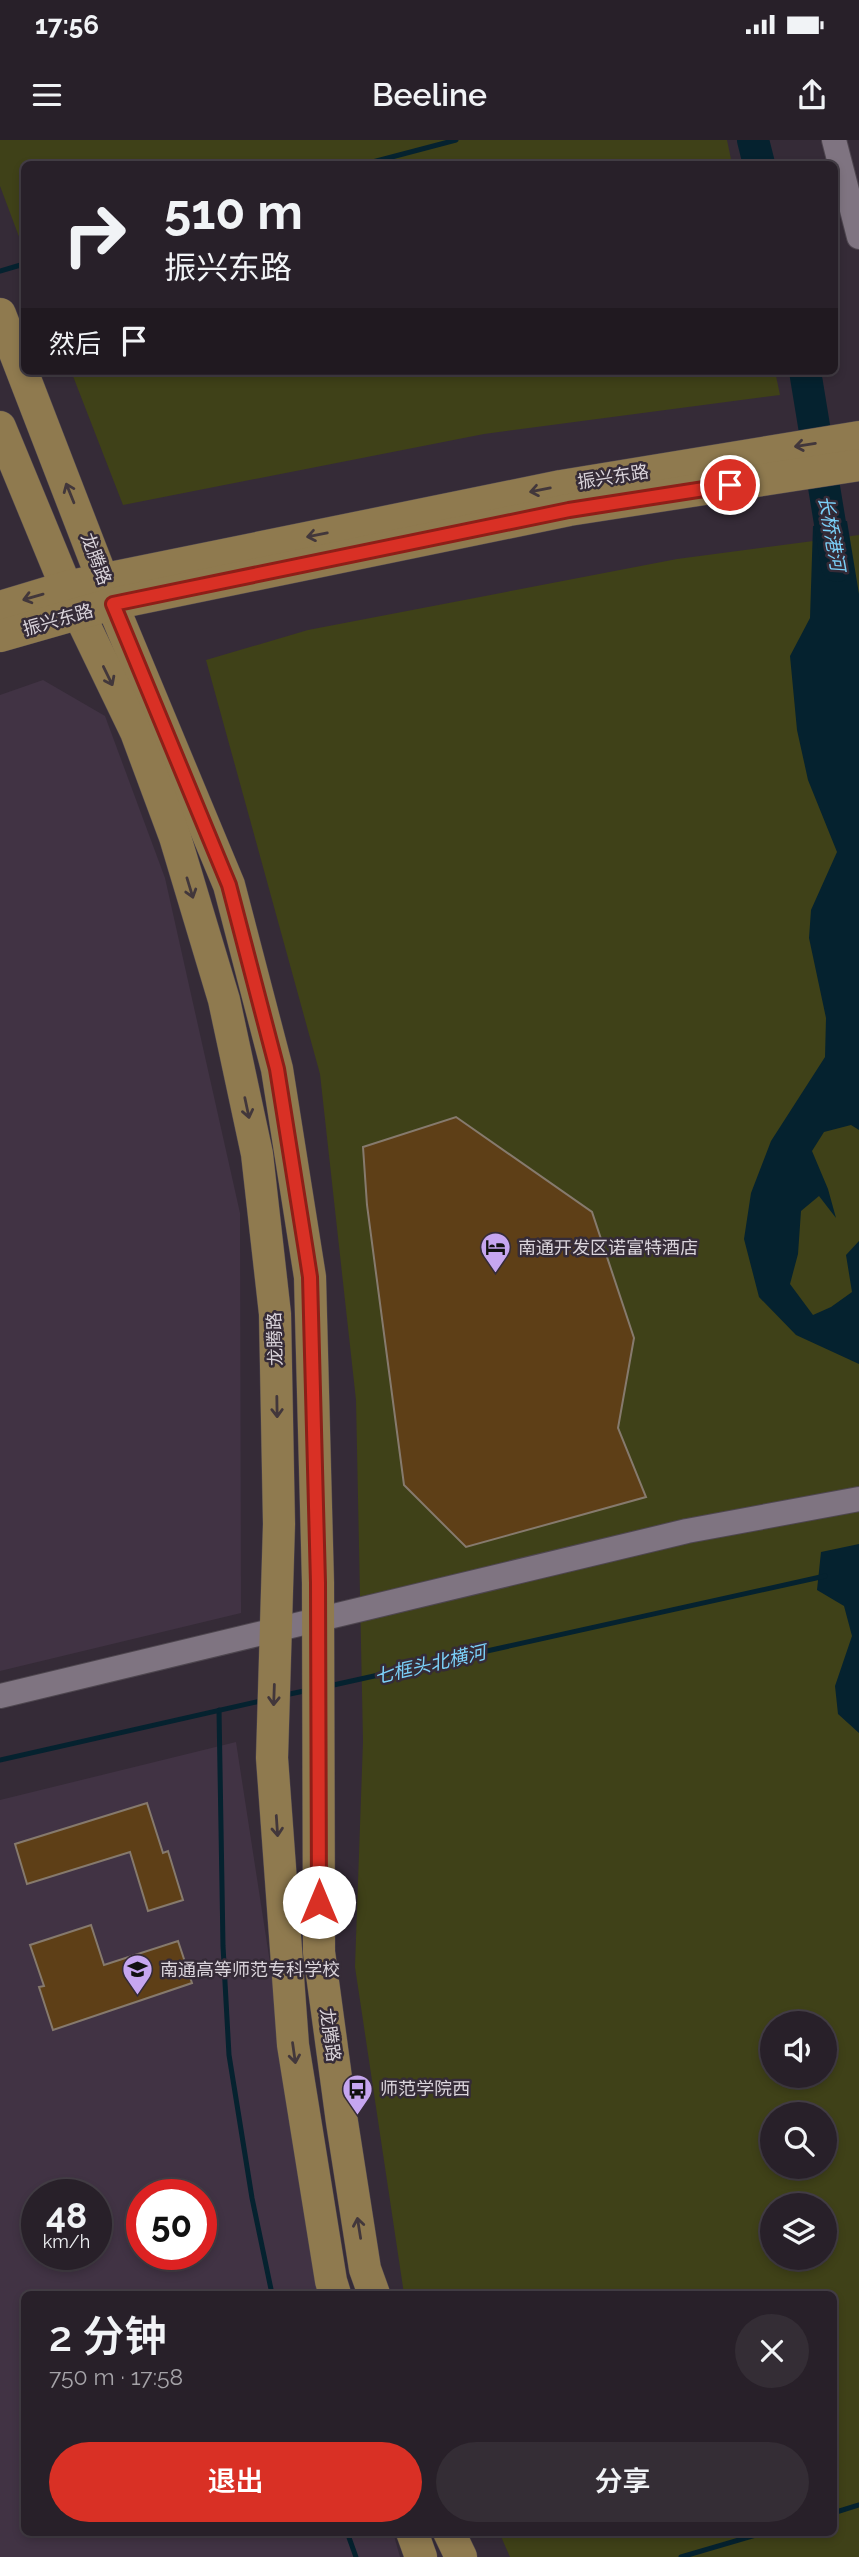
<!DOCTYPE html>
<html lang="zh">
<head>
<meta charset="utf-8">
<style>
  body { margin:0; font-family:Raleway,"Noto Sans SC",sans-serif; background:#342d35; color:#f1f3f6; height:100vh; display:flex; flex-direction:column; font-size:26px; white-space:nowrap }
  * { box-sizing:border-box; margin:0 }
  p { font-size:23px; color:#a5a3a8 }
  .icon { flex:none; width:38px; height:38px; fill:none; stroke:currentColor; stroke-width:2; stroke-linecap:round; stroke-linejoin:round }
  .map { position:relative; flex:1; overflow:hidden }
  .side { position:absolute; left:21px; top:2151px; width:816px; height:245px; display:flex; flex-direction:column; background:#282029; border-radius:10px; box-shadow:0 4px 10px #0003,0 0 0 2px #443e46 }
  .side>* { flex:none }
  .guide { position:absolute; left:21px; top:21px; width:817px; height:214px; border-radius:10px; box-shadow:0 4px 10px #0003,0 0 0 2px #443e46; background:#282029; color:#f1f3f6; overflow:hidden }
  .fabs { position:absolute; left:760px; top:1871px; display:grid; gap:14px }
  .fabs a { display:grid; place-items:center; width:77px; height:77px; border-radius:50%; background:#282029; box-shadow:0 4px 10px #0003,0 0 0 2px #443e46; font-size:35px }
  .speed { position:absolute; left:21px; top:2039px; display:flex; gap:14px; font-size:35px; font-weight:700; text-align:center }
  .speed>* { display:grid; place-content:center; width:91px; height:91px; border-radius:50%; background:#282029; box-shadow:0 4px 10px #0003,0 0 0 2px #443e46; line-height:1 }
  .speed small { font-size:18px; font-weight:400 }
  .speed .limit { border:10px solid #d22; background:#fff; color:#111 }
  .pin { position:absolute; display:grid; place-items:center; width:60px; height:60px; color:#fff; margin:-30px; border:4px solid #fff; border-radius:50%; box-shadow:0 2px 7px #0007 }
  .me { position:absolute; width:77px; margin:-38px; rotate:0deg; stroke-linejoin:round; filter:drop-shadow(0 0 5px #0008) }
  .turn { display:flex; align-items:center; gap:24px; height:147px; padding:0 28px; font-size:32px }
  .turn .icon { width:91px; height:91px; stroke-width:2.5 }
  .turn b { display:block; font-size:49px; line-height:60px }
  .then { display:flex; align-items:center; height:66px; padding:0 28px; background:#0003; gap:14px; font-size:26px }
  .round { display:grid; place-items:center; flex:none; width:74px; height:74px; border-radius:37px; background:#342d35 }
  .headline { display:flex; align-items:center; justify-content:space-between; height:119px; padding:0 28px }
  h1 { font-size:42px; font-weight:600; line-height:52px }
  .cta { display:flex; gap:14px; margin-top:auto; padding:14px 28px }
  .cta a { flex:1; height:80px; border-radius:42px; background:#d93025; color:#fff; font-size:28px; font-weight:600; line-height:80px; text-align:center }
  .cta a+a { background:#342d35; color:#f1f3f6 }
  .status { display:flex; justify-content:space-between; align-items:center; height:49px; padding:0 35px; background:#282029; direction:ltr }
  .status svg { height:19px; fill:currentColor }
  header { display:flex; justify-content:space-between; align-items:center; height:91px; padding:0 28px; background:#282029; font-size:32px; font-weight:600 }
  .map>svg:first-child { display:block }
</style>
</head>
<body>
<div class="status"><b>17:56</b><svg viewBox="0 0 49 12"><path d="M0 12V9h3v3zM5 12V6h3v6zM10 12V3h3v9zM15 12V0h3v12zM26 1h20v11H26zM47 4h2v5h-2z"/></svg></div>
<header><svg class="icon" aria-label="menu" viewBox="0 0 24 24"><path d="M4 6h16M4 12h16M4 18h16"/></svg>Beeline<svg class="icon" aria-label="share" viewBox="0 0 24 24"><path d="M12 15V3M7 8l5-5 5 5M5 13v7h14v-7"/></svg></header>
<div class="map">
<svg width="859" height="2417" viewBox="0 0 859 2417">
  <rect width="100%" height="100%" fill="#352b37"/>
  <g fill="#413344" fill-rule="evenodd">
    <polygon points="43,540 105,576 165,738 240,1073 241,1473 0,1531 0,555"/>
    <path d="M236,1602l85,552h-297v238h369l7,25h-400v-757zM37,2054h59v60h-59zM142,2054h59v60h-59z"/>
  </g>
  <g fill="#3f4118" fill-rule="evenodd">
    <polygon points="0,0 727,0 732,24 24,24 24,110 0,46"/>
    <polygon points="71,231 775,231 780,255 484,294 123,365"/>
    <path d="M859,395v2022h-349l-11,-25h334v-238h-429l-49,-327 8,-226 -7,-341 -36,-326 -114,-414 102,-30 369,-71zM772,1883h52v53h-52zM772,1974h52v52h-52zM772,2065h52v53h-52z"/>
  </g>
  <g fill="#05222f">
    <polygon points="847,381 859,454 859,990 851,985 824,992 812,1011 828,1049 836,1078 819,1056 801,1071 798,1114 790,1144 813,1175 831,1167 852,1152 846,1115 859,1101 859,1224 796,1195 759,1157 744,1099 751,1053 771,1001 825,917 826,878 809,798 811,770 837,712 808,640 797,590 790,516 810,478 813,386"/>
    <polygon points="859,1404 859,1593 838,1574 835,1546 852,1496 844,1466 817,1450 821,1412"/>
  </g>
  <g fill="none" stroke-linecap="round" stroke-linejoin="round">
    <g stroke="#05222f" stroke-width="5">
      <polyline points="365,24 456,0"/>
      <polyline points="0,131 24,124"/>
      <polyline points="329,1546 825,1436"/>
      <polyline points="285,1555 309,1550"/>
      <polyline points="219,1570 223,1806 229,1915 252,2058 272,2154"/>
      <polyline points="0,1620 265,1560"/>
      <polyline points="833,2373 859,2365"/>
      <polyline points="347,2392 356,2417"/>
      <polyline points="681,2417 766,2392"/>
    </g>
    <g stroke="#05222f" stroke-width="32">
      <polyline points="753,0 759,24"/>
      <polyline points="805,231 837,426"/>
    </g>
  </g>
  <g fill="#5e3f17" stroke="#867a6d" stroke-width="2">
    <polygon points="456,977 592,1072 634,1198 618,1288 646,1357 466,1407 404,1345 367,1065 363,1007"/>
    <polygon points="147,1663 163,1713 168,1711 183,1760 148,1771 130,1712 27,1744 15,1704"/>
    <polygon points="91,1785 104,1825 178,1801 192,1843 53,1890 39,1847 44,1846 30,1805"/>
  </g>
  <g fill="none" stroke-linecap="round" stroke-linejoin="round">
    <defs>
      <g id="minor">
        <polyline points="834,0 859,97"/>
        <polyline points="0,1556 687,1391 859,1359"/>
      </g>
      <g id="major">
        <polyline points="0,174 112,464 229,745 277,929 310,1137 318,1443 319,1812 342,1982 365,2129 374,2154"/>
        <polyline points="0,287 66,447 136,592 175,697 224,860 257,1014 275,1174 279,1384 272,1618 293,1905 331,2141 335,2154"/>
        <polyline points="0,467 66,447 561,346 859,297"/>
        <polyline points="0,496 112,464 569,370 859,325"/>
        <polyline points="412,2392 421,2417"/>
        <polyline points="449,2392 461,2417"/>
      </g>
    </defs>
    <use href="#minor" stroke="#4e464f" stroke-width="26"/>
    <use href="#major" stroke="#4e464f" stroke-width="33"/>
    <use href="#minor" stroke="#7f7481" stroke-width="24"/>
    <use href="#major" stroke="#8f7a4f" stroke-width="32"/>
  </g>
  <defs><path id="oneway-shaft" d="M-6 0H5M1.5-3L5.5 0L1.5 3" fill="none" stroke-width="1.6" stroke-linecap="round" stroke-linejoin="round" transform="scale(1.75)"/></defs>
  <g stroke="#42373b">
    <use href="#oneway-shaft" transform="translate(805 305) rotate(171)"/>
    <use href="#oneway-shaft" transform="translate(540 350) rotate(169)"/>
    <use href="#oneway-shaft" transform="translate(70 353) rotate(-112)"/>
    <use href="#oneway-shaft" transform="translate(317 395) rotate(169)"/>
    <use href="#oneway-shaft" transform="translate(33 457) rotate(164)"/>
    <use href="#oneway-shaft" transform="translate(108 536) rotate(64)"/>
    <use href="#oneway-shaft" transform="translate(190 748) rotate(73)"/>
    <use href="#oneway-shaft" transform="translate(247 968) rotate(78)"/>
    <use href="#oneway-shaft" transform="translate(277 1267) rotate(89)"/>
    <use href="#oneway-shaft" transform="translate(274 1555) rotate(92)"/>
    <use href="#oneway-shaft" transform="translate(277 1686) rotate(86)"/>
    <use href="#oneway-shaft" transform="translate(294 1913) rotate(82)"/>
    <use href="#oneway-shaft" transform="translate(359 2088) rotate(-99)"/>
  </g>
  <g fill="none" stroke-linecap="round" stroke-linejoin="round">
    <defs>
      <polyline id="route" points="319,1762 318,1443 310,1137 306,1111 277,929 229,745 113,464 569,370 730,345"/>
    </defs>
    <use href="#route" stroke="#8d1f18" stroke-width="18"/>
    <use href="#route" stroke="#d93025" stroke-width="12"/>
  </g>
  <defs>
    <symbol id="hotel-pin" viewBox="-11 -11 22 30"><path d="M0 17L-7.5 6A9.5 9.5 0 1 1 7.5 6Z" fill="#c6a6f0" stroke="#352b37"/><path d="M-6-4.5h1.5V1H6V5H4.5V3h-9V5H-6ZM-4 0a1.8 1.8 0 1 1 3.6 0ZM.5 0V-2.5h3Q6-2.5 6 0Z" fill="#111"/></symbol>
    <symbol id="school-pin" viewBox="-11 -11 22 30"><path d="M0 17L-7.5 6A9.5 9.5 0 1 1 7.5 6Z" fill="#c6a6f0" stroke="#352b37"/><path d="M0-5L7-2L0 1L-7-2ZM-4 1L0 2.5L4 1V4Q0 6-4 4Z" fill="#111"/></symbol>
    <symbol id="bus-pin" viewBox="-11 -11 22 30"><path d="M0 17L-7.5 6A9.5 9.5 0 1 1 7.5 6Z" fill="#c6a6f0" stroke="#352b37"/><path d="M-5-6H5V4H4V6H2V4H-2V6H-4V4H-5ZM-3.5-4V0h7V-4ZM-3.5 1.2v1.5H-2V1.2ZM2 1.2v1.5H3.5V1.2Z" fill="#111"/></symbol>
  </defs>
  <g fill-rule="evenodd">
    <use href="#hotel-pin" x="478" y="1090" width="35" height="47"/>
    <use href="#school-pin" x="120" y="1812" width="35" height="47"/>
    <use href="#bus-pin" x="340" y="1932" width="35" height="47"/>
  </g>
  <g text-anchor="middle" stroke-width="5" stroke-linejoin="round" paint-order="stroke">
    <g font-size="18" fill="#dad4db" stroke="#352b37">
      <text transform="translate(613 337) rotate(-9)" y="6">振兴东路</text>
      <text transform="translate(96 419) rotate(69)" y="6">龙腾路</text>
      <text transform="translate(58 480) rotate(-16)" y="6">振兴东路</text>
      <text transform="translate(275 1199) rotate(-92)" y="6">龙腾路</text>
      <text transform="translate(330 1895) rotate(82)" y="6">龙腾路</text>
    </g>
    <g font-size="18" fill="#dad4db" stroke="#352b37" text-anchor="start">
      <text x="518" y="1114">南通开发区诺富特酒店</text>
      <text x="160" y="1836">南通高等师范专科学校</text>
      <text x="380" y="1955">师范学院西</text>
    </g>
    <g font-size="19" font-style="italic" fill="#7bd0f8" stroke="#352b37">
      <text transform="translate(832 393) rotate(80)" y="7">长桥港河</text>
      <text transform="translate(430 1524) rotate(-13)" y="7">七框头北横河</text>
    </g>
  </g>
</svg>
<div class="fabs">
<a><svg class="icon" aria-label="sound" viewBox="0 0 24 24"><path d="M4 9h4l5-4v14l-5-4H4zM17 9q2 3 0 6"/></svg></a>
<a><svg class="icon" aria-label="search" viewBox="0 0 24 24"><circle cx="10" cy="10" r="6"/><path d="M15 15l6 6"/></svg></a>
<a><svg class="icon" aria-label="layers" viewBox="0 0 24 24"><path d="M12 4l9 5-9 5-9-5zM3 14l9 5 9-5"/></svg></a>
</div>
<div class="speed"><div>48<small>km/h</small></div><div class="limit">50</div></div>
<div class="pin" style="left:730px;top:345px;background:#d93025"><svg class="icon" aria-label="arrive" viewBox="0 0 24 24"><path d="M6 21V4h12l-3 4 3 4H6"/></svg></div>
<svg class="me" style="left:319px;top:1762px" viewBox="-20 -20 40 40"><circle r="19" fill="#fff"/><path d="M0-13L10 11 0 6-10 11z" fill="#d93025"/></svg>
<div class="guide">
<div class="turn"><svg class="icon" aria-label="right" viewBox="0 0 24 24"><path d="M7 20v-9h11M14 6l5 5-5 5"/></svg><div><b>510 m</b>振兴东路</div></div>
<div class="then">然后<svg class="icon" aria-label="arrive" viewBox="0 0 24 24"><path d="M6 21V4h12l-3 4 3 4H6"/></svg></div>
</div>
<section class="side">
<div class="headline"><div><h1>2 分钟</h1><p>750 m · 17:58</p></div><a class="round"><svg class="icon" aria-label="close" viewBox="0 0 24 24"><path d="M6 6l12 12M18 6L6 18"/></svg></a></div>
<div class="cta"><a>退出</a><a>分享</a></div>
</section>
</div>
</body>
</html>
